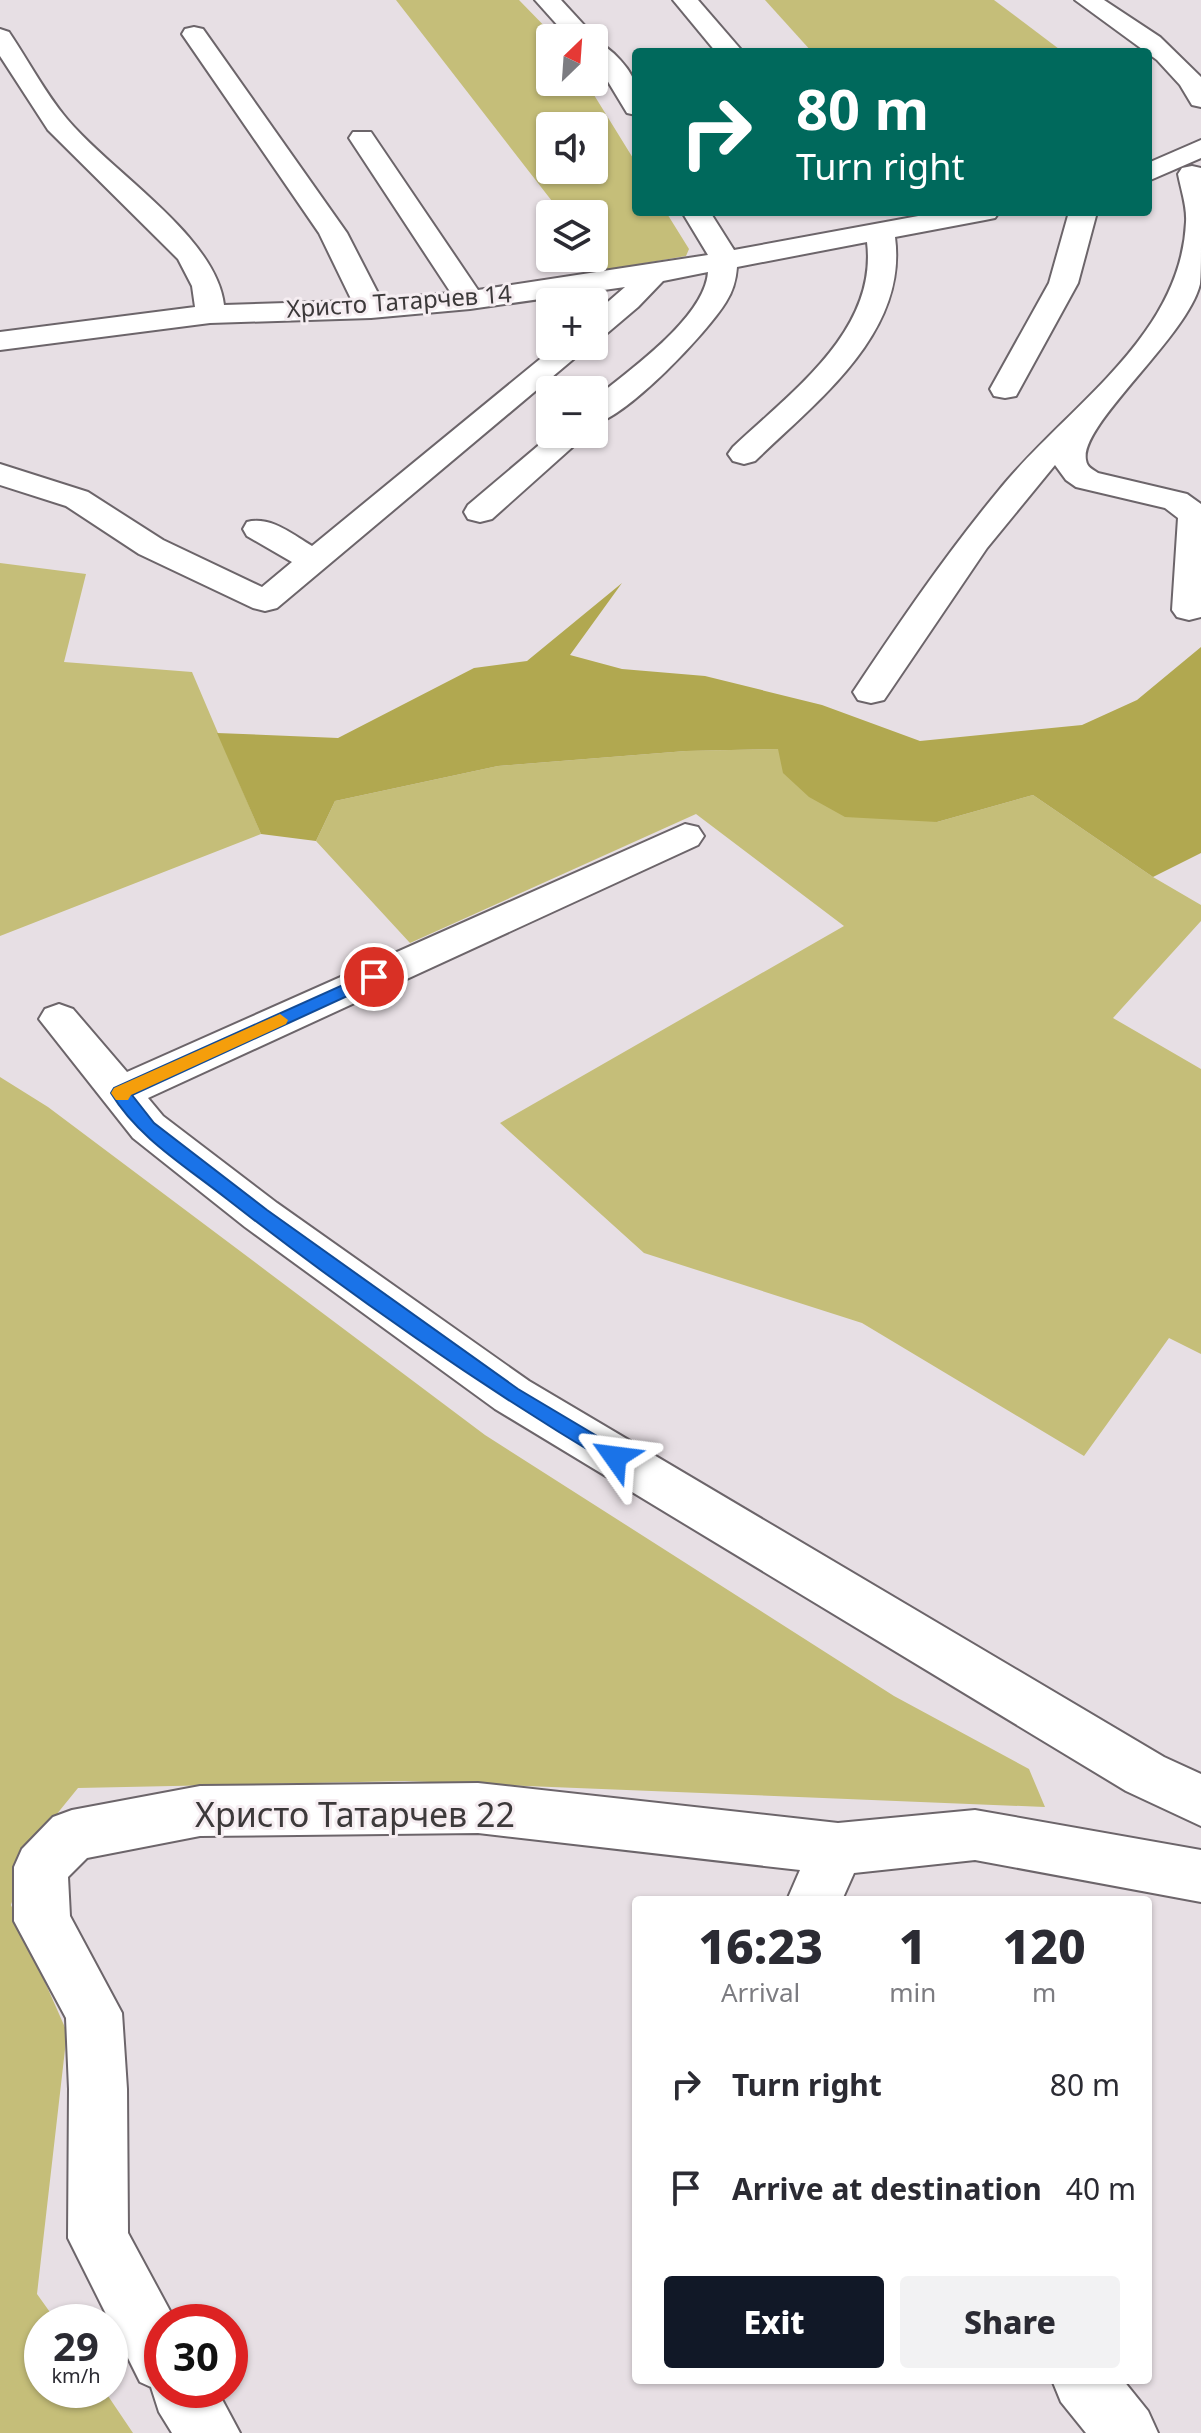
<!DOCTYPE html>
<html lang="en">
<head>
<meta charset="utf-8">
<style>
  body { margin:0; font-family:"Noto Sans",sans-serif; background:#f2f2f3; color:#2b2b33; height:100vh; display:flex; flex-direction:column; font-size:30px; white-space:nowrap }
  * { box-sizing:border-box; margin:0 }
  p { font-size:26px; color:#7c7c81 }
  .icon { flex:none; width:44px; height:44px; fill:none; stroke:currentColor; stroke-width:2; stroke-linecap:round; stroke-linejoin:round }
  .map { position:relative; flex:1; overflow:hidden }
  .drawer { position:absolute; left:632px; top:1896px; width:520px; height:488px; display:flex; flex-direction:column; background:#fff; border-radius:8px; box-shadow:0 2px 6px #0004 }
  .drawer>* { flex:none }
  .guide { position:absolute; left:632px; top:48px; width:520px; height:168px; border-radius:8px; box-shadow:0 2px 6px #0004; background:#00695c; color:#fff; overflow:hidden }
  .needle { width:52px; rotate:25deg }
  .buttons { position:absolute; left:536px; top:24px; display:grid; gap:16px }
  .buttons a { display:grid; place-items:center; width:72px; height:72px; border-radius:8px; background:#fff; box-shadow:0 2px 6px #0004; font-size:40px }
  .speed { position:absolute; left:24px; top:2304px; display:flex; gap:16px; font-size:40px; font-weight:700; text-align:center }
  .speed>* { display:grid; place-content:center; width:104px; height:104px; border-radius:50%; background:#fff; box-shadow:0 2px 6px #0004; line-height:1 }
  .speed small { font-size:20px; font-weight:400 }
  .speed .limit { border:12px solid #d22; background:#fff; color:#111 }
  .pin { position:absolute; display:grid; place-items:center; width:68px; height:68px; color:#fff; margin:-34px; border:4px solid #fff; border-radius:50%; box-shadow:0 2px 8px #0007 }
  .me { position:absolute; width:88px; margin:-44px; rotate:301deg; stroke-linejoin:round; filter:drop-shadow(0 0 6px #0008) }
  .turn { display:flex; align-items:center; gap:28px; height:168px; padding:0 32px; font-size:36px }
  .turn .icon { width:104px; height:104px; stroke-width:2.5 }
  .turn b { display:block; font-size:56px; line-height:68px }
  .eta { display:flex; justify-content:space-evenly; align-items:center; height:136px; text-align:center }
  .eta b { font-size:48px; font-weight:800; line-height:56px }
  .primary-button { display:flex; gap:16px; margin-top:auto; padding:16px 32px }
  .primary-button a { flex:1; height:92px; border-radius:8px; background:#111827; color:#fff; font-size:32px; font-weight:800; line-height:92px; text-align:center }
  .primary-button a+a { background:#f2f2f3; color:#2b2b33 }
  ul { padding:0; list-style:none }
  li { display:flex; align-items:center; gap:24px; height:104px; padding:0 32px }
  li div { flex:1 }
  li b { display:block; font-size:30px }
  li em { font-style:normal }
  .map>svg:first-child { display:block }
</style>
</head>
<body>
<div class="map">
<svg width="1201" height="2433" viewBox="0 0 1201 2433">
  <rect width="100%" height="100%" fill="#e7dfe4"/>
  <g fill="#c5be79" fill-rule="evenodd">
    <path d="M396,0h123l37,38h-6v44h36l50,81v49h30l23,37 -3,7 -81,14 -11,-15v-41h-32zM550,126h44v44h-44z"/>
    <polygon points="765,0 994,0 1063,52 812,52"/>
    <polygon points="0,563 86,574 64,662 192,672 261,834 0,936"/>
    <polygon points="778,749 937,822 1033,795 1153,877 1201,905 1201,921 1113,1018 1201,1069 1201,1354 1169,1338 1084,1456 862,1323 644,1253 500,1123 844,926 696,814 410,943 316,841 335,801 498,766 686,751"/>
    <polygon points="0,1077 48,1107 485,1435 894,1696 1029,1769 1045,1807 405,1781 78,1788 30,1847 11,1905 67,2032 37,2294 57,2322 42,2322 42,2390 104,2390 133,2433 0,2433"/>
  </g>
  <polygon fill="#b1a850" points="622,583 570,655 622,669 705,676 822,705 920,741 1082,725 1137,700 1201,647 1201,853 1153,877 1033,795 937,822 845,817 809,797 783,773 778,749 686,751 498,766 335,801 316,841 261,834 217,733 338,738 474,668 527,661"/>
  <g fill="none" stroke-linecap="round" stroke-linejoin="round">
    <defs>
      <g id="minor">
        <polygon points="535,0 561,0 596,38 569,38"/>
        <polygon points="673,0 698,0 743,52 716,52"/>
        <polygon points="1075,0 1104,0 1160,37 1201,77 1201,107 1192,105 1180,85 1157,60"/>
        <path d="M194,27l9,2 144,204 34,66 70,-6 -102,-155 4,-6h18l107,158 230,-35 -26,-43h28l24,38 206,-38h59l-4,6 -10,2 -90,17c13,96 -78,164 -140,224l-11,3 -11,-3 -5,-7 5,-7c57,-54 145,-116 134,-205l-130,25c-1,13 -4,24 -11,35 -19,31 -98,114 -132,122v-25c33,-27 111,-81 114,-127l-45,9 -25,26 -33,28 -11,3v-24l31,-27 -155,22 -99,9 -161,5 -210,27v-18l195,-25 -3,-21 -14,-27 -130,-129 -48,-74v-27l9,3c19,28 36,61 58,87 44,53 149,117 157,186l128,-4 -33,-68 -137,-199 3,-5z"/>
        <path d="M594,41c16,5 40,30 42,47 1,9 0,18 0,27l-9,-2 -23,-38 -10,-11z"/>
        <polygon points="1201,140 1201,158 1148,181 1148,163"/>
        <path d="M1192,166l9,2c0,27 0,53 0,79 0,12 0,26 -1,37 -12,52 -121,141 -114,176 1,7 6,9 12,13l89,21 14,10v113l-12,3 -12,-3 -5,-7 6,-92 -13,-10 -89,-21 -10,-7 -11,-15 -68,83 -103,152 -13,3 -13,-3 -5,-8c46,-69 93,-138 146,-202 66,-82 182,-152 187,-268 1,-16 -5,-32 -8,-48l4,-6z"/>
        <polygon points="1069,212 1097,212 1078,283 1016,396 1005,398 994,396 990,389 1049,283"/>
        <path d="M556,346h33l-312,262 -12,3 -12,-3 -114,-54 -73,-48 -66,-21v-21l88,28 75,48 99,47 30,-25 -45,-26 -4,-7 4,-7c24,-6 45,12 65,24z"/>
        <polygon points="552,434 587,434 492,519 480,522 468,519 464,512 468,505"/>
        <polygon points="685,824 698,827 704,836 698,845 148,1098 163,1116 277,1203 529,1381 1164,1757 1201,1774 1201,1826 1126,1791 495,1409 245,1227 133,1138 39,1019 45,1009 59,1004 73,1009 127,1072"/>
        <polygon points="478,1783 838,1823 975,1810 1201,1850 1201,1902 975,1860 854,1873 842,1900 787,1900 800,1870 478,1833 200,1836 87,1858 68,1877 70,1916 122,2013 127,2089 128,2233 176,2322 162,2322 162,2390 217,2390 240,2433 172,2433 159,2412 151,2387 140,2382 68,2238 69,2089 66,2018 14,1921 14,1867 22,1849 53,1817 72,1810 200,1786"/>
        <polygon points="1052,2380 1123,2380 1148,2411 1158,2433 1086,2433 1061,2402"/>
      </g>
    </defs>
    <use href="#minor" stroke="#6c656a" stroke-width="4"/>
    <use href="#minor" fill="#fff" fill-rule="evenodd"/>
  </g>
  <path fill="#1a73e8" stroke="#114b97" stroke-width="2" d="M374,971l6,2 2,4 -2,4 -248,114 22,28 113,87 251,179 104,62 3,6 -3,5 -7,3 -7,-3c-132,-79 -259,-168 -381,-263 -40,-32 -89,-61 -116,-106l3,-5z"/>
  <polygon fill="#f59e0b" points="280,1014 288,1020 286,1024 131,1095 128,1100 116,1100 111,1093 114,1088"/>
  <g text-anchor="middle" stroke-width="6" stroke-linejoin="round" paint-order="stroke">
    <g font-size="24" fill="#3c393a" stroke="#f5edf1">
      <text transform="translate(399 302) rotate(-4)" y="8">Христо Татарчев 14</text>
    </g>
    <g font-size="34" fill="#3c393a" stroke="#f5edf1">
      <text x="355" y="1827">Христо Татарчев 22</text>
    </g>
  </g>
</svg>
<div class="buttons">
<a><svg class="needle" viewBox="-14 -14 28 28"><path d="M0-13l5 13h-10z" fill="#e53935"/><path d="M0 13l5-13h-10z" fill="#7c7c81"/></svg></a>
<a><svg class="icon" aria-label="sound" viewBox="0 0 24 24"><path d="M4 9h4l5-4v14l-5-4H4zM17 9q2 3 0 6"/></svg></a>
<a><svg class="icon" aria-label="layers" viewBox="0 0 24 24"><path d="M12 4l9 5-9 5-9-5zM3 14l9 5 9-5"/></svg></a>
<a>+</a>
<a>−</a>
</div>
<div class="speed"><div>29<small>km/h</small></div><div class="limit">30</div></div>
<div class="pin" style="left:374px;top:977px;background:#d93025"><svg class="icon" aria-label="arrive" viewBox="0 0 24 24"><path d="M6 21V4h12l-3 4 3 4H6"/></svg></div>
<svg class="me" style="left:615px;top:1457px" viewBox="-20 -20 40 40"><path d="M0-17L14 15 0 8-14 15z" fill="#1a73e8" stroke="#fff" stroke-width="4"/></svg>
<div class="guide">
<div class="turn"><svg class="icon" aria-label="right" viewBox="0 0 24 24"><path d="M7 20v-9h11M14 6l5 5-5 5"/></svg><div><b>80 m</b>Turn right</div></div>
</div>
<section class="drawer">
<div class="eta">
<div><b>16:23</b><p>Arrival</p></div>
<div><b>1</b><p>min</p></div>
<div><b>120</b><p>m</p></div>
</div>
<ul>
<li><svg class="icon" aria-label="right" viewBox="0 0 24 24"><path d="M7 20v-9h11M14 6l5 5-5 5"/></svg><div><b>Turn right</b></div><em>80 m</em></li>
<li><svg class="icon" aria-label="arrive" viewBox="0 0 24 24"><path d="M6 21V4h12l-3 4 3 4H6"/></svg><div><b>Arrive at destination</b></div><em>40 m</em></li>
</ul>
<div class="primary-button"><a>Exit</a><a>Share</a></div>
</section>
</div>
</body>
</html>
